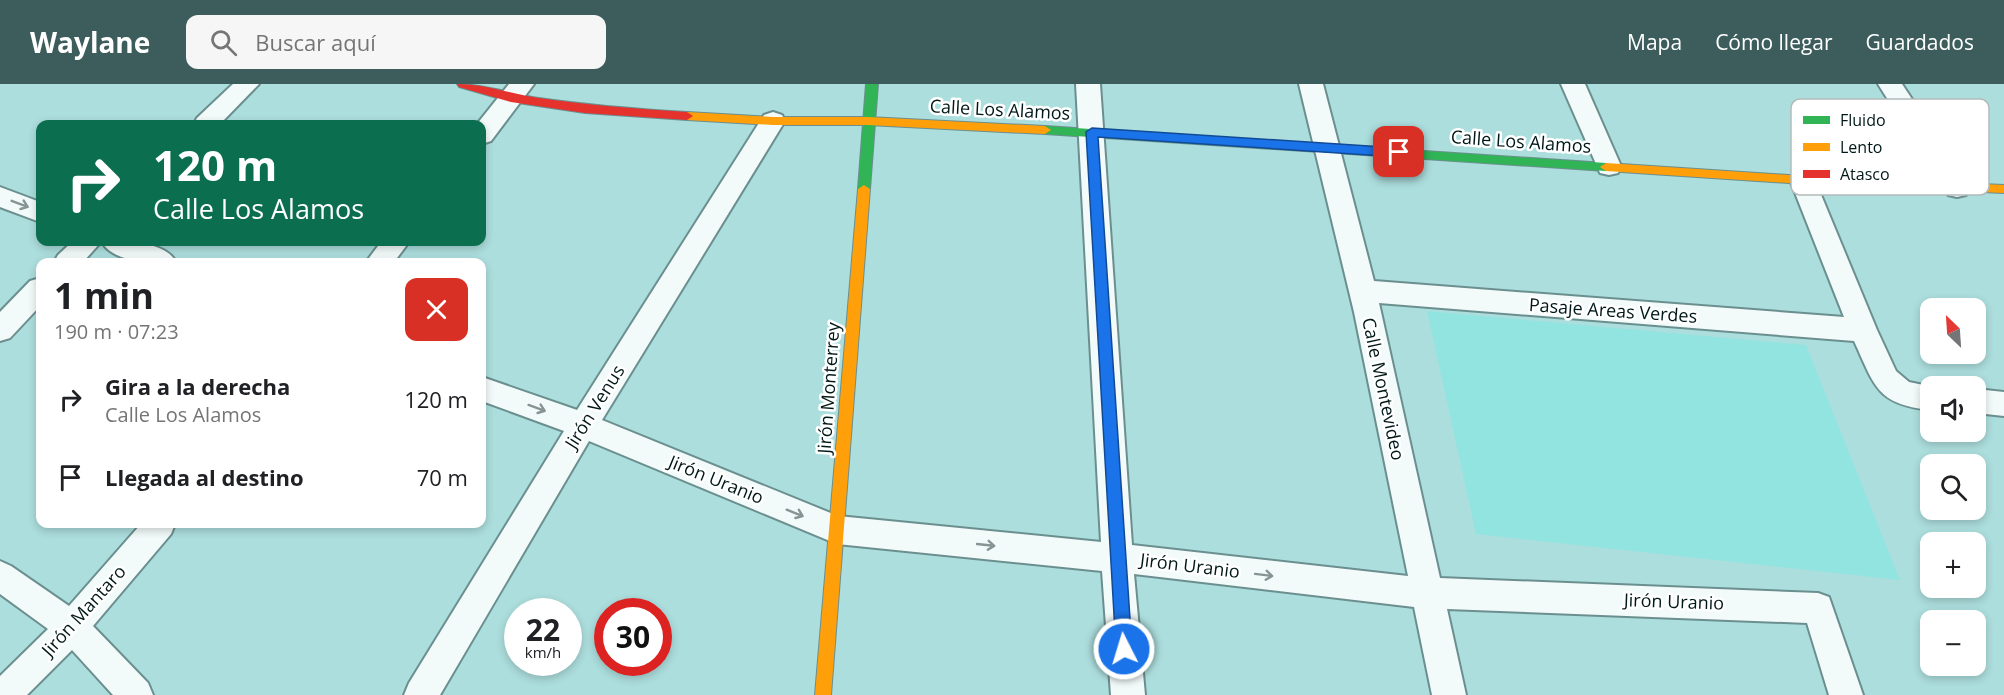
<!DOCTYPE html>
<html lang="es">
<head>
<meta charset="utf-8">
<style>
  body { margin:0; font-family:"Open Sans",sans-serif; background:#f6f6f6; color:#202124; height:100vh; display:flex; flex-direction:column; font-size:22px; white-space:nowrap }
  * { box-sizing:border-box; margin:0 }
  p { font-size:20px; color:#757577 }
  .icon { flex:none; width:33px; height:33px; fill:none; stroke:currentColor; stroke-width:2; stroke-linecap:round; stroke-linejoin:round }
  .map { position:relative; flex:1; overflow:hidden }
  .details { position:absolute; left:36px; top:174px; width:450px; height:270px; display:flex; flex-direction:column; background:#fff; border-radius:12px; box-shadow:0 3px 9px #0003 }
  .details>* { flex:none }
  .guide { position:absolute; left:36px; top:36px; width:450px; height:126px; border-radius:12px; box-shadow:0 3px 9px #0003; background:#0b6e4f; color:#fff; overflow:hidden }
  .needle { width:39px; rotate:335deg }
  .controls { position:absolute; left:1920px; top:214px; display:grid; gap:12px }
  .controls a { display:grid; place-items:center; width:66px; height:66px; border-radius:12px; background:#fff; box-shadow:0 3px 9px #0003; font-size:30px }
  .speed { position:absolute; left:504px; top:514px; display:flex; gap:12px; font-size:30px; font-weight:700; text-align:center }
  .speed>* { display:grid; place-content:center; width:78px; height:78px; border-radius:50%; background:#fff; box-shadow:0 3px 9px #0003; line-height:1 }
  .speed small { font-size:15px; font-weight:400 }
  .speed .limit { border:9px solid #d22; background:#fff; color:#111 }
  .pin { position:absolute; display:grid; place-items:center; width:51px; height:51px; color:#fff; margin:-26px; border-radius:12px; box-shadow:0 3px 9px #0006 }
  .me { position:absolute; width:66px; margin:-33px; rotate:355deg; stroke-linejoin:round; filter:drop-shadow(0 0 4px #0008) }
  .turn { display:flex; align-items:center; gap:21px; height:126px; padding:0 18px; font-size:27px }
  .turn .icon { width:78px; height:78px; stroke-width:2.5 }
  .turn b { display:block; font-size:42px; line-height:51px }
  .round { display:grid; place-items:center; flex:none; width:63px; height:63px; border-radius:12px; background:#f6f6f6 }
  .head { display:flex; align-items:center; justify-content:space-between; height:102px; padding:0 18px }
  h1 { font-size:36px; font-weight:700; line-height:45px }
  ul { padding:0; list-style:none }
  li { display:flex; align-items:center; gap:18px; height:78px; padding:0 18px }
  li div { flex:1 }
  li b { display:block; font-size:22px }
  li em { font-style:normal }
  header { display:flex; align-items:center; gap:36px; box-sizing:border-box; height:84px; padding:0 30px; background:#3c5d5c; color:#fff }
  header strong { font-size:28px }
  nav { display:flex; gap:33px; margin-inline-start:auto; font-size:21px }
  .search { width:420px; height:54px; background:#f6f6f6; display:flex; align-items:center; gap:15px; box-sizing:border-box; padding:0 21px; border-radius:12px; color:#757577; font-size:22px }
  .map>svg:first-child { display:block }
</style>
</head>
<body>
<header>
<strong>Waylane</strong>
<div class="search"><svg class="icon" aria-label="search" viewBox="0 0 24 24"><circle cx="10" cy="10" r="6"/><path d="M15 15l6 6"/></svg>Buscar aquí</div>
<nav><a>Mapa</a><a>Cómo llegar</a><a>Guardados</a></nav>
</header>
<div class="map">
<svg width="2004" height="611" viewBox="0 0 2004 611">
  <rect width="100%" height="100%" fill="#acdedd"/>
  <polygon fill="#92e4e1" points="1427,227 1806,261 1900,496 1476,450"/>
  <g fill="none" stroke-linecap="round" stroke-linejoin="round">
    <defs>
      <g id="street">
        <polygon points="233,0 259,0 220,40 194,40 197,34"/>
        <polygon points="509,0 534,0 491,57 482,60 482,40 477,40"/>
        <path d="M1076,0h24l32,461 276,31 -54,-264 -55,-228h24l51,197 470,36 -54,-137 4,-7 9,-2 9,2 65,157 19,41 13,11 24,5h-3v23c-54,-6 -55,-24 -76,-69l-475,-38 61,275 378,15 11,4 34,98h-34l-22,-72 -360,-14 19,86h-34l-18,-88 -280,-33 11,121h-34l-9,-124 -265,-27 -248,-103 -149,254h-36l5,-12 155,-252 -82,-30v-24l95,33 187,-295 9,-3 9,3 3,6 -183,299 236,96 263,26z"/>
        <polygon points="1561,0 1585,0 1621,82 1618,89 1609,91 1600,89"/>
        <polygon points="1878,0 1902,0 1966,97 1970,104 1966,111 1957,113 1948,111"/>
        <polygon points="0,103 40,118 40,138 0,123"/>
        <polygon points="72,158 101,158 83,178 54,178 58,171"/>
        <path d="M102,158c21,-2 63,-1 74,20 -21,2 -63,1 -74,-20z"/>
        <polygon points="381,158 409,158 394,178 366,178"/>
        <polygon points="40,194 40,222 10,254 0,257 0,228 30,197"/>
        <polygon points="1976,305 2004,308 2004,332 1976,329"/>
        <polygon points="141,440 175,440 171,450 93,542 148,599 153,611 113,611 72,566 27,611 0,611 0,592 48,545 0,510 0,477 11,482 69,522"/>
      </g>
      <g id="fast">
        <polygon points="866,0 878,0 870,105 864,109 858,105"/>
        <polygon points="1045,42 1606,79 1612,83 1606,87 1045,50 1039,46"/>
      </g>
      <g id="slow">
        <polygon points="687,28 773,33 868,33 1045,42 1051,46 1045,50 868,41 773,41 687,36 681,32"/>
        <polygon points="1606,79 1803,92 2004,101 2004,109 1803,100 1606,87 1600,83"/>
        <polygon points="864,101 870,105 831,611 815,611 858,105"/>
      </g>
      <path id="jam" d="M457,0c28,0 55,10 82,14 49,7 98,11 148,14l6,4 -6,4 -102,-7 -74,-11 -52,-15z"/>
    </defs>
    <use href="#street" stroke="#6b8f8f" stroke-width="4"/>
    <use href="#fast" stroke="#6b8f8f" stroke-width="2"/>
    <use href="#slow" stroke="#6b8f8f" stroke-width="2"/>
    <use href="#jam" stroke="#6b8f8f" stroke-width="2"/>
    <use href="#street" fill="#f3fafa" fill-rule="evenodd"/>
    <use href="#fast" fill="#30b455" fill-rule="evenodd"/>
    <use href="#slow" fill="#ff9f0a" fill-rule="evenodd"/>
    <use href="#jam" fill="#e5322d" fill-rule="evenodd"/>
  </g>
  <defs><path id="oneway-shaft" d="M-6 0H5M1.5-3L5.5 0L1.5 3" fill="none" stroke-width="1.6" stroke-linecap="round" stroke-linejoin="round" transform="scale(1.5)"/></defs>
  <g stroke="#869494">
    <use href="#oneway-shaft" transform="translate(20 120) rotate(21)"/>
    <use href="#oneway-shaft" transform="translate(537 324) rotate(20)"/>
    <use href="#oneway-shaft" transform="translate(795 429) rotate(22)"/>
    <use href="#oneway-shaft" transform="translate(986 461) rotate(6)"/>
    <use href="#oneway-shaft" transform="translate(1264 491) rotate(7)"/>
  </g>
  <polygon fill="#1a73e8" stroke="#114b97" stroke-width="1.5" points="1092,44 1399,64 1405,68 1399,73 1098,53 1132,565 1129,571 1124,573 1118,571 1116,565 1086,48"/>
  <g text-anchor="middle" stroke-width="5" stroke-linejoin="round" paint-order="stroke">
    <g font-size="18" fill="#001817" stroke="#fff">
      <text transform="translate(1000 26) rotate(3)" y="6">Calle Los Alamos</text>
      <text transform="translate(1521 58) rotate(4)" y="6">Calle Los Alamos</text>
      <text transform="translate(1613 227) rotate(4)" y="6">Pasaje Areas Verdes</text>
      <text transform="translate(829 304) rotate(-86)" y="6">Jirón Monterrey</text>
      <text transform="translate(1383 305) rotate(78)" y="6">Calle Montevideo</text>
      <text transform="translate(595 323) rotate(-58)" y="6">Jirón Venus</text>
      <text transform="translate(716 396) rotate(22)" y="6">Jirón Uranio</text>
      <text transform="translate(1190 482) rotate(7)" y="6">Jirón Uranio</text>
      <text transform="translate(1674 518) rotate(2)" y="6">Jirón Uranio</text>
      <text transform="translate(84 527) rotate(-48)" y="6">Jirón Mantaro</text>
    </g>
  </g>
  <rect x="1791" y="15" width="198" height="96" rx="9" fill="#fff" stroke="#b2bab9" stroke-width="1.5"/>
  <rect x="1803" y="32" width="27" height="8" fill="#30b455"/>
  <rect x="1803" y="59" width="27" height="8" fill="#ff9f0a"/>
  <rect x="1803" y="86" width="27" height="8" fill="#e5322d"/>
  <g font-size="16" fill="#001817">
    <text x="1840" y="42">Fluido</text>
    <text x="1840" y="69">Lento</text>
    <text x="1840" y="96">Atasco</text>
  </g>
</svg>
<div class="controls">
<a><svg class="needle" viewBox="-14 -14 28 28"><path d="M0-13l5 13h-10z" fill="#e53935"/><path d="M0 13l5-13h-10z" fill="#757577"/></svg></a>
<a><svg class="icon" aria-label="sound" viewBox="0 0 24 24"><path d="M4 9h4l5-4v14l-5-4H4zM17 9q2 3 0 6"/></svg></a>
<a><svg class="icon" aria-label="search" viewBox="0 0 24 24"><circle cx="10" cy="10" r="6"/><path d="M15 15l6 6"/></svg></a>
<a>+</a>
<a>−</a>
</div>
<div class="speed"><div>22<small>km/h</small></div><div class="limit">30</div></div>
<div class="pin" style="left:1399px;top:68px;background:#d93025"><svg class="icon" aria-label="arrive" viewBox="0 0 24 24"><path d="M6 21V4h12l-3 4 3 4H6"/></svg></div>
<svg class="me" style="left:1124px;top:565px" viewBox="-20 -20 40 40"><circle r="17" fill="#1a73e8" stroke="#fff" stroke-width="3"/><path d="M0-11L8 9 0 5-8 9z" fill="#fff"/></svg>
<div class="guide">
<div class="turn"><svg class="icon" aria-label="right" viewBox="0 0 24 24"><path d="M7 20v-9h11M14 6l5 5-5 5"/></svg><div><b>120 m</b>Calle Los Alamos</div></div>
</div>
<section class="details">
<div class="head"><div><h1>1 min</h1><p>190 m · 07:23</p></div><a class="round" style="background:#d93025;color:#fff"><svg class="icon" aria-label="close" viewBox="0 0 24 24"><path d="M6 6l12 12M18 6L6 18"/></svg></a></div>
<ul>
<li><svg class="icon" aria-label="right" viewBox="0 0 24 24"><path d="M7 20v-9h11M14 6l5 5-5 5"/></svg><div><b>Gira a la derecha</b><p>Calle Los Alamos</p></div><em>120 m</em></li>
<li><svg class="icon" aria-label="arrive" viewBox="0 0 24 24"><path d="M6 21V4h12l-3 4 3 4H6"/></svg><div><b>Llegada al destino</b></div><em>70 m</em></li>
</ul>
</section>
</div>
</body>
</html>
